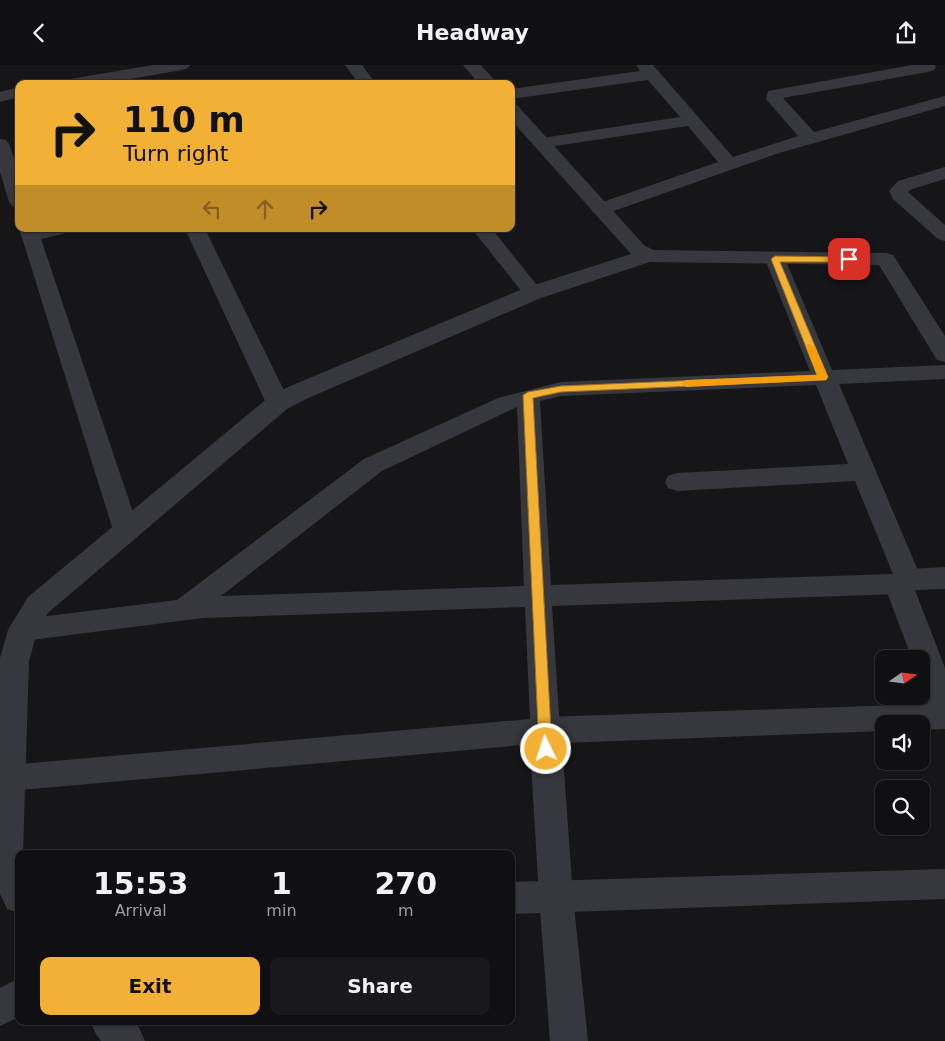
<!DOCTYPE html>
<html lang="en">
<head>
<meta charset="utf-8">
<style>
  body { margin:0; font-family:"DejaVu Sans",sans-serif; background:#19191b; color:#f1f3f6; height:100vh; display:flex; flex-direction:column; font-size:19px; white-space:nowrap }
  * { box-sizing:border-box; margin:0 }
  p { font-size:16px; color:#9c9d9f }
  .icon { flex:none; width:28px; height:28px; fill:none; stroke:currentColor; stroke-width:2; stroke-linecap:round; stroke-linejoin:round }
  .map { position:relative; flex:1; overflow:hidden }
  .side { position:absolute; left:15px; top:785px; width:500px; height:175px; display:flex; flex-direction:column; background:#101012; border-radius:10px; box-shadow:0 1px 4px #0004,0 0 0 1px #303032 }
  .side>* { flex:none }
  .guide { position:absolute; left:15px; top:15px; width:500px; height:152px; border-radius:10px; box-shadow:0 1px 4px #0004,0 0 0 1px #303032; background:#f2b134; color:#111; overflow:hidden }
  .needle { width:32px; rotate:76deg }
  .tools { position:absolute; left:875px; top:585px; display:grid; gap:10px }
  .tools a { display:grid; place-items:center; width:55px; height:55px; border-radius:10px; background:#101012; box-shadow:0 1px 4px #0004,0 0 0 1px #303032; font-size:25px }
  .pin { position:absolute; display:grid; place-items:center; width:42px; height:42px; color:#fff; margin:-21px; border-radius:10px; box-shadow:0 2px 8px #0006 }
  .me { position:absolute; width:55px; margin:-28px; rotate:356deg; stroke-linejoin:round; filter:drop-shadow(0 0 4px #0008) }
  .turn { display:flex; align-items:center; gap:18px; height:105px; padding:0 25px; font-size:22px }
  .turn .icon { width:65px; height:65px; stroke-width:2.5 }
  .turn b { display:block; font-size:35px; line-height:42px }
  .lanes { display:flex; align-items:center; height:48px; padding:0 25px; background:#0003; justify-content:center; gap:25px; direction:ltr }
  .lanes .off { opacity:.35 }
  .eta { display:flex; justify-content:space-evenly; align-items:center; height:85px; text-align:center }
  .eta b { font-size:30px; font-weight:800; line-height:35px }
  .button { display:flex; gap:10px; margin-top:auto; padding:10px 25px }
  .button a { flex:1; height:58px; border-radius:10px; background:#f2b134; color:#111; font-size:20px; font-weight:800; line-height:58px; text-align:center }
  .button a+a { background:#19191b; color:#f1f3f6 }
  header { display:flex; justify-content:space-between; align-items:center; height:65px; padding:0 25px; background:#101012; font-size:22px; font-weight:800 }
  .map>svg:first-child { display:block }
</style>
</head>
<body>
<header><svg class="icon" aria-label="back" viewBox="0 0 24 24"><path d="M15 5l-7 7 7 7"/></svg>Headway<svg class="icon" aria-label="share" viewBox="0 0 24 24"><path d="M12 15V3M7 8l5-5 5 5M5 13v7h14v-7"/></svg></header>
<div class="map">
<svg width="945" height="976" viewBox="0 0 945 976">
  <rect width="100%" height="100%" fill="#161618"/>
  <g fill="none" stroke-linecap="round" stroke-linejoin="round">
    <g fill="#37383d" fill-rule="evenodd">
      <polygon points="153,0 190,0 188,3 182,5 101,19 62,19 64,15 70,14"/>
      <polygon points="345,0 362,0 376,19 359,19"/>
      <polygon points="636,0 653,0 733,92 798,71 766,34 768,26 774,25 912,0 935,0 936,2 934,5 928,7 783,33 814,67 945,31 945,41 779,88 608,148 601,150 594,148 591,144 594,140 718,97 688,61 542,83 536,82 533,78 536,74 542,73 680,52 648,15 511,34 511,24 640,6"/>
      <polygon points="19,22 19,32 0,37 0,27"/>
      <polygon points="0,74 6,75 9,79 19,108 19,143 12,141 9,137 0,107"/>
      <polygon points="945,102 945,114 912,124 908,127 945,160 945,176 938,174 893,134 889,126 898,116"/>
      <polygon points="19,163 69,164 66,168 41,174 139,465 135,472 126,474 117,472 113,465"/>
      <polygon points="185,164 205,164 290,338 286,343 278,346 270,343 266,338"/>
      <polygon points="472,164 492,164 540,224 543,228 540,232 533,234 526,232"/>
      <path d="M775,188l7,2 3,4 47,111 113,-5v14l-106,5 83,196 -4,7 -20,7 -346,12 8,124 -4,9 -11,4 -536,48 -9,-3v-20l9,-3 521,-46 -5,-112 -322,11 -180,23 -10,-3 -4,-8 4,-8 10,-3 154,-19 187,-141 134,-61 63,-16 249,-11 -45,-112 3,-4zM816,320l32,79 -171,9 -9,3 -3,6 3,6 9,3 178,-10 38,93 -342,11 -11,-184 21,-5zM517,342l7,179 -303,10 161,-125z"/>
      <polygon points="945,804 945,834 511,849 511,817"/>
      <polygon points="19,913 19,952 0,961 0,923"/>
    </g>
    <g fill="#37383d" fill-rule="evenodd">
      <polygon points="463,0 481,0 498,19 479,19"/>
      <polygon points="511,39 517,40 644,180 653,185 886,188 893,190 945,271 945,297 937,295 879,200 650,197 541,233 306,334 287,344 48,548 37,567 29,596 23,789 19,789 19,848 7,844 0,829 0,593 8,565 28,532 269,332 288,322 525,223 631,189 511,55"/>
      <polygon points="945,502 945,524 915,525 945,603 945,664 921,665 921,659 884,659 884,666 562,678 573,831 588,976 550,976 539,831 529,665 534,656 545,652 928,639 921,620 921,594 912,594 884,519 888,511 909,504"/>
      <polygon points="90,956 134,956 139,963 145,976 101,976 96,969"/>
    </g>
  </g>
  <polygon fill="#f2b134" stroke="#9d7322" points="775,191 849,192 854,194 849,197 780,197 828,312 826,315 561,327 533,333 552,684 551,687 546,689 541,687 539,684 523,330 528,327 561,321 817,310 771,194"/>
  <polygon fill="#f59e0b" points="807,279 810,279 815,282 828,312 826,315 686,322 681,319 686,315 817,310 806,282"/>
</svg>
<div class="tools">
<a><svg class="needle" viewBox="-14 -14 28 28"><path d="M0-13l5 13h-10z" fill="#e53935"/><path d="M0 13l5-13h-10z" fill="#9c9d9f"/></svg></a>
<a><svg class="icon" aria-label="sound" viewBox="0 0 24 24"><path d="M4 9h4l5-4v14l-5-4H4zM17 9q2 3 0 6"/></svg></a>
<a><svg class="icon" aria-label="search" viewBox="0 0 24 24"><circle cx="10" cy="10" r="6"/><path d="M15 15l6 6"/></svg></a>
</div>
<div class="pin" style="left:849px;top:194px;background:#d93025"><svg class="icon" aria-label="arrive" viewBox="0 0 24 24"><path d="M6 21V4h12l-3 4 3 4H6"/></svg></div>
<svg class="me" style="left:546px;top:684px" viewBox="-20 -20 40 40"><circle r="17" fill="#f2b134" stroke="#fff" stroke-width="3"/><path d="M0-11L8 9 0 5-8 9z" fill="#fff"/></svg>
<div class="guide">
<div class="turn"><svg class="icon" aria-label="right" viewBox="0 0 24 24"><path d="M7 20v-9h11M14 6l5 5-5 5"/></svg><div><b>110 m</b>Turn right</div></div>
<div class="lanes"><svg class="icon off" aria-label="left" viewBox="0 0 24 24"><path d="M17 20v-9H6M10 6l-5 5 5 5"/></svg><svg class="icon off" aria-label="ahead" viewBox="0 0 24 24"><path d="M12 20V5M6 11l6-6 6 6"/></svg><svg class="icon" aria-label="right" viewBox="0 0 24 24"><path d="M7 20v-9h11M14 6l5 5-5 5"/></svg></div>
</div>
<section class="side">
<div class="eta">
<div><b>15:53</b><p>Arrival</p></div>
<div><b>1</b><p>min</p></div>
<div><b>270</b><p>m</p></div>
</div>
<div class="button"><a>Exit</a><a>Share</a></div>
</section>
</div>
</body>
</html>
